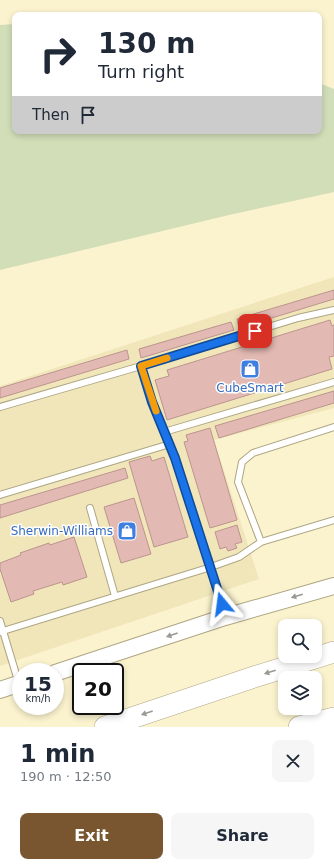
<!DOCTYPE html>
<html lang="en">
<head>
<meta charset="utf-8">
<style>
  body { margin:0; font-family:"DejaVu Sans",sans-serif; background:#f6f6f7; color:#1f2937; height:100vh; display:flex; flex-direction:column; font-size:15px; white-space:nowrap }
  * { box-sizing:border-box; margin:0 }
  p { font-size:13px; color:#747a83 }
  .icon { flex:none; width:22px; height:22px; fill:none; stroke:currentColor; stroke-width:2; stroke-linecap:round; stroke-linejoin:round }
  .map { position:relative; height:727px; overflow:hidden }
  .panel { display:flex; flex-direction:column; background:#fff; flex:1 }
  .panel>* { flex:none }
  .top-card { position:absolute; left:12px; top:12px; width:310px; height:122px; border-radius:8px; box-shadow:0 2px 6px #0003; background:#fff; color:#1f2937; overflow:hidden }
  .fabs { position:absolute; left:278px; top:619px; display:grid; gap:8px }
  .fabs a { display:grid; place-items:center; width:44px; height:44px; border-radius:8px; background:#fff; box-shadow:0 2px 6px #0003; font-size:20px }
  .speed { position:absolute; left:12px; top:663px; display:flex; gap:8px; font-size:20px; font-weight:700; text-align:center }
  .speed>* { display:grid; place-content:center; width:52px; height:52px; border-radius:50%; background:#fff; box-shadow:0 2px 6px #0003; line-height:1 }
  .speed small { font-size:10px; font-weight:400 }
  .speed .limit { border:2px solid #111; border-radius:6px; background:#fff; color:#111 }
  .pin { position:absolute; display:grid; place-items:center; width:34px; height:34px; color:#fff; margin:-17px; border-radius:8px; box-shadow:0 2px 6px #0006 }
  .me { position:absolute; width:44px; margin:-22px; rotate:344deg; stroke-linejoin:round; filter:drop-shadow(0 0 3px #0008) }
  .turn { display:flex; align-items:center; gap:14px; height:84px; padding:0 20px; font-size:18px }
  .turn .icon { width:52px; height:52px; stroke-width:2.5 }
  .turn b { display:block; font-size:28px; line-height:34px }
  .then { display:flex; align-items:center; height:38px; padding:0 20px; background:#0003; gap:8px; font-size:15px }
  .round { display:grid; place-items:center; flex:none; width:42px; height:42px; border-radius:8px; background:#f6f6f7 }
  .summary { display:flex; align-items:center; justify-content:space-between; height:68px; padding:0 20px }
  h1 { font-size:24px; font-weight:700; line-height:30px }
  .button { display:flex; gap:8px; margin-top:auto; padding:8px 20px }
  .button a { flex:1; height:46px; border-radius:8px; background:#79562f; color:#fff; font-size:16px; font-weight:700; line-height:46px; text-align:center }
  .button a+a { background:#f6f6f7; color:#1f2937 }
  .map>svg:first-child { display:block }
</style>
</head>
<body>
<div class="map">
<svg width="334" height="727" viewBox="0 0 334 727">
  <rect width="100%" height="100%" fill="#fbf3ce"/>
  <polygon fill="#f0e6ba" points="334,277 334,408 214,440 259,579 0,666 0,386"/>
  <polygon fill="#d1deb8" points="15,24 15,131 319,131 319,83 334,89 334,192 229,215 0,270 0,25"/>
  <g fill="#e3bab3" stroke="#bc948e">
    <polygon points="334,290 334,299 239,328 237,319"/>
    <polygon points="330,320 332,326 334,325 334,356 329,357 332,369 167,420 155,380 169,376 167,370"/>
    <polygon points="231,322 234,330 141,358 139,349"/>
    <polygon points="127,350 129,359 0,398 0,388"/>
    <polygon points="334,391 334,403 219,438 215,426"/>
    <polygon points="210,428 237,520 210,528 184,442 188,441 186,435"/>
    <polygon points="150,456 152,461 164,457 188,537 154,547 129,462"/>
    <polygon points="125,468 128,478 0,518 0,505"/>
    <polygon points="134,498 151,554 121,563 104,507"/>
    <polygon points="237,525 242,542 235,544 237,548 228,551 226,547 220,549 215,532"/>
    <polygon points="74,537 87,577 63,585 62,582 33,591 34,594 11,602 0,569 0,563 21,555 20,553 49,543 50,545"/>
  </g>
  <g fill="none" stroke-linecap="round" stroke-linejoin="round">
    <defs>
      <g id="service">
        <polyline points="141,366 298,318 334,310"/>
        <polyline points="0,407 141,366 152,402 170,444 211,567 239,557 261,542"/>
        <polyline points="334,427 253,453 242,462 238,482 261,542 334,520"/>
        <polyline points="164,432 334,382"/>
        <polyline points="0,495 170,444"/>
        <polyline points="90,508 115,596"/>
        <polyline points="0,621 3,631 211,567 225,616"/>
        <polyline points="0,632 3,631 19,684"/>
      </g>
      <g id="secondary">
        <polyline points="55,673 225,617 334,586"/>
        <polyline points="0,690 21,683"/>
      </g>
      <g id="motorway">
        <polyline points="105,727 257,676 334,652"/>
        <polyline points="299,727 334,718"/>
      </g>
    </defs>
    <use href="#service" stroke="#aea683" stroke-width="8"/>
    <use href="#secondary" stroke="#aea683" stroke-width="18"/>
    <use href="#motorway" stroke="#aea683" stroke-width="22"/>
    <use href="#service" stroke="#fff" stroke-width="6"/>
    <use href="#secondary" stroke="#fff" stroke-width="16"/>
    <use href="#motorway" stroke="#fff" stroke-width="21"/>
  </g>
  <defs><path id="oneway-solid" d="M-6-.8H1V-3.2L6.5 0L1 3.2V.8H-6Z"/></defs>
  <g fill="#9a9993">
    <use href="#oneway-solid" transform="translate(297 596) rotate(164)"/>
    <use href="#oneway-solid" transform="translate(172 635) rotate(161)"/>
    <use href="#oneway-solid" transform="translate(270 672) rotate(163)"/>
    <use href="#oneway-solid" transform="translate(147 713) rotate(161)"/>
  </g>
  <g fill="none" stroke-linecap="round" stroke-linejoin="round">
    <defs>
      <polyline id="route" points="222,604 175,458 152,402 141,366 255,331"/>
    </defs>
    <use href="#route" stroke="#114b97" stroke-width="10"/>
    <use href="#route" stroke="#1a73e8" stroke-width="7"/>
    <polyline stroke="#f59e0b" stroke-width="7" points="156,411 141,366 167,358"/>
  </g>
  <defs>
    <symbol id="shop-square" viewBox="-11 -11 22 22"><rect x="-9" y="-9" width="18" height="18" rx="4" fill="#3f7fe0" stroke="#fff"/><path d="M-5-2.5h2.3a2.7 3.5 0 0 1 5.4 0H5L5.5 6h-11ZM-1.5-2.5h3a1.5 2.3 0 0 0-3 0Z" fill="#fff"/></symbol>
  </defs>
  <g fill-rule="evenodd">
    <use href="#shop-square" x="239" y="358" width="22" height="22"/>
    <use href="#shop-square" x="116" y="520" width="22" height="22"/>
  </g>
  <g text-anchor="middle" stroke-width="3" stroke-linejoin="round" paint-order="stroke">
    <g font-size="12" fill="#366cbe" stroke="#fff">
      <text x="250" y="392">CubeSmart</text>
      <text x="113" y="535" text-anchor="end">Sherwin-Williams</text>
    </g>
  </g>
</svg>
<div class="fabs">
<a><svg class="icon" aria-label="search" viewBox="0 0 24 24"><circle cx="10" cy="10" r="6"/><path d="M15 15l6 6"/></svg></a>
<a><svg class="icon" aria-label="layers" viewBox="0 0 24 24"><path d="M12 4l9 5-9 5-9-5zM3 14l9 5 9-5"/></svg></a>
</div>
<div class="speed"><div>15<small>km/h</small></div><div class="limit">20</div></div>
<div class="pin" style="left:255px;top:331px;background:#d93025"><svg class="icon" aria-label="arrive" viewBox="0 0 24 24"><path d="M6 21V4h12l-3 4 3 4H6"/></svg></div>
<svg class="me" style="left:222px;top:604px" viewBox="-20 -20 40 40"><path d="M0-17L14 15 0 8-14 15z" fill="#1a73e8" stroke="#fff" stroke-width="4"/></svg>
<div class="top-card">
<div class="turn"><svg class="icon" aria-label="right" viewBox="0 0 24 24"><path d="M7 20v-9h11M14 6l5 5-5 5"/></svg><div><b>130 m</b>Turn right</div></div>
<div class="then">Then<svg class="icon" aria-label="arrive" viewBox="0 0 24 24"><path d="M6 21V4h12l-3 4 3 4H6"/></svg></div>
</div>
</div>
<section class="panel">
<div class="summary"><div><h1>1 min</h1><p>190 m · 12:50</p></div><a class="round"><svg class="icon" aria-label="close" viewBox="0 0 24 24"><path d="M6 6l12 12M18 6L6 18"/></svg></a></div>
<div class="button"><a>Exit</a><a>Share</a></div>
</section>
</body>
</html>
